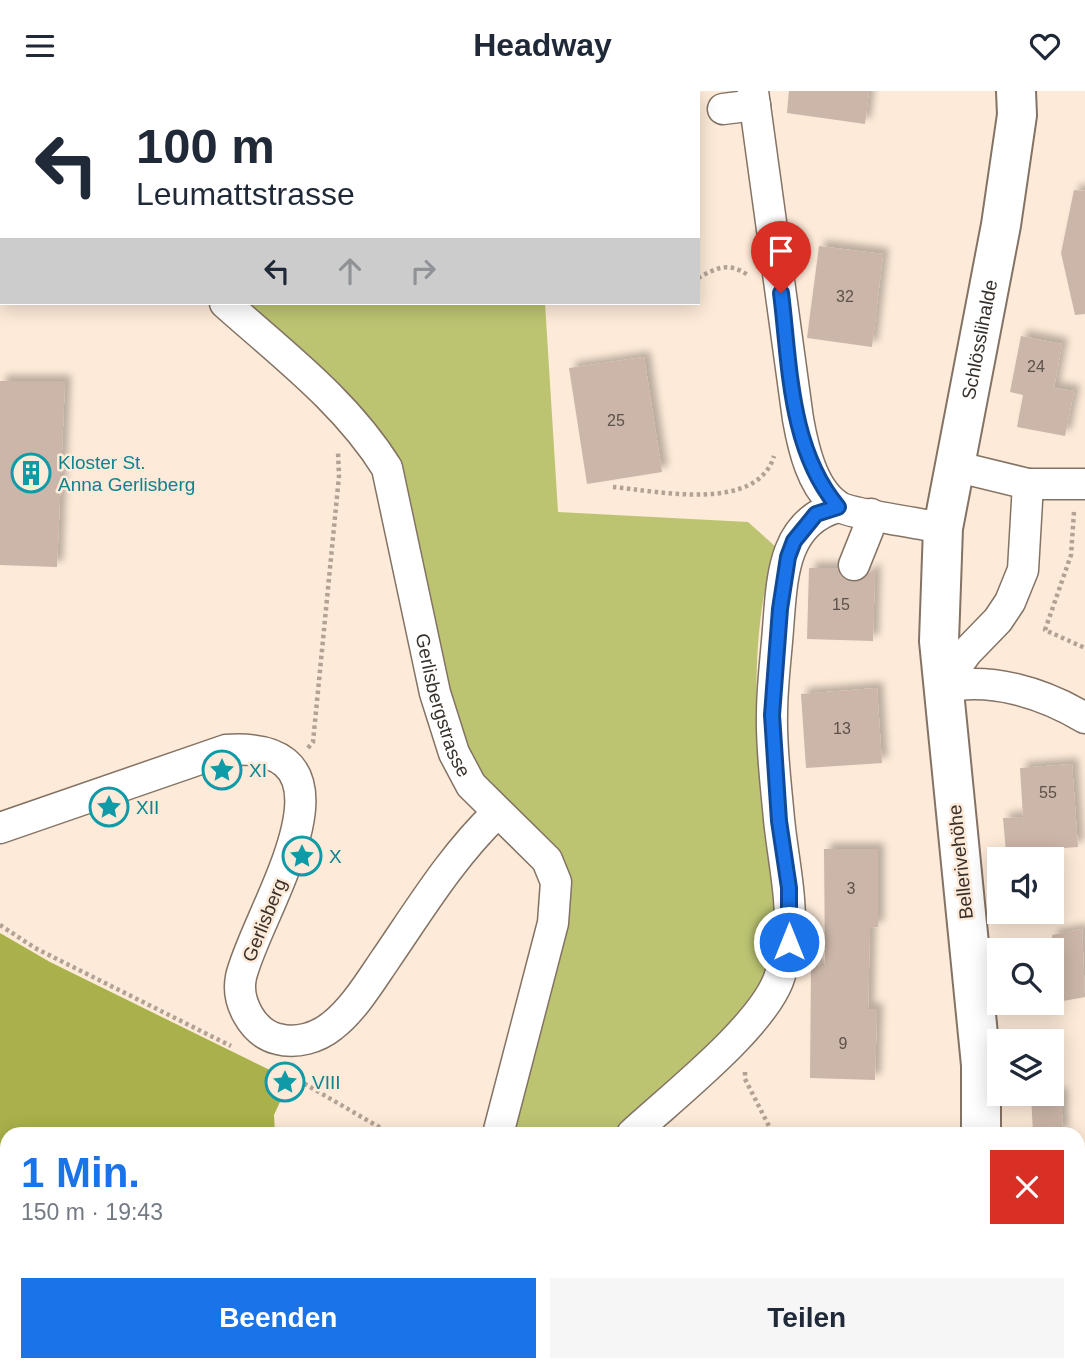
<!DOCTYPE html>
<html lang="de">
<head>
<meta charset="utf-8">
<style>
  body { margin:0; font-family:Helvetica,sans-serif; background:#f6f6f7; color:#1f2937; height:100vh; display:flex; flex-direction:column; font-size:26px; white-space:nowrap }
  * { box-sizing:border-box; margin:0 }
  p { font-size:23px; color:#747a83 }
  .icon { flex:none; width:38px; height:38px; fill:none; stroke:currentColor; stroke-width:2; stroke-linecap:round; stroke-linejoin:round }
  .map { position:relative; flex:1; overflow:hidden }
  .side { position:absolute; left:0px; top:1036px; width:1085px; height:245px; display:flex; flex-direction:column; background:#fff; border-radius:21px 21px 0 0; box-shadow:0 4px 18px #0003 }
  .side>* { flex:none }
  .hud { position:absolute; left:0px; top:0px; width:700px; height:214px; box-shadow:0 4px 18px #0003; background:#fff; color:#1f2937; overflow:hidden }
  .tools { position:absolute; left:987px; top:756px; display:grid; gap:14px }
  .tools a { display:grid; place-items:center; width:77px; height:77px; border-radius:0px; background:#fff; box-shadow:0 4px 18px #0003; font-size:35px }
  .pin { position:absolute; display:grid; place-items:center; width:60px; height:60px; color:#fff; margin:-72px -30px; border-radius:50% 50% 50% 0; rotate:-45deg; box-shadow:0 0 7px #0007 }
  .pin .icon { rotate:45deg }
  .me { position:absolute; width:77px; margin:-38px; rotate:0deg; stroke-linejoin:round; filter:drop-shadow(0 0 5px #0008) }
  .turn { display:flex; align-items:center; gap:24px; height:147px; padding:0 21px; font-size:32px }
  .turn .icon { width:91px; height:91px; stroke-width:2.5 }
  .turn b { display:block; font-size:49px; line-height:60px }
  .lanes { display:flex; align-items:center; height:66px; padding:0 21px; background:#0003; justify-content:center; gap:35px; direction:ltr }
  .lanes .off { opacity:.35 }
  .round { display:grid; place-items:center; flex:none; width:74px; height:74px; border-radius:0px; background:#f6f6f7 }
  .overview { display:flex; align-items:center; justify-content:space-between; height:119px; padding:0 21px }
  h1 { font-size:42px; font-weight:800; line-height:52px; color:#1a73e8 }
  .action { display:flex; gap:14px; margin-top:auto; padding:14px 21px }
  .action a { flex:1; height:80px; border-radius:0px; background:#1a73e8; color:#fff; font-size:28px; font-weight:800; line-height:80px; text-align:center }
  .action a+a { background:#f6f6f7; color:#1f2937 }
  header { display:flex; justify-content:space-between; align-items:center; height:91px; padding:0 21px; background:#fff; font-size:32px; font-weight:800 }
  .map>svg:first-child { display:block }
</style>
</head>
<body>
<header><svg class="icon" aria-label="menu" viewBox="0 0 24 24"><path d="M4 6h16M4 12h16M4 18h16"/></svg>Headway<svg class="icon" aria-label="heart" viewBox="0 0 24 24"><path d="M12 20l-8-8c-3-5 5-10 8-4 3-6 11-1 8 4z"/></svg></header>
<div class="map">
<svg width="1085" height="1281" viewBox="0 0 1085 1281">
  <defs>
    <filter id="shadow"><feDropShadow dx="6" dy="-6" stdDeviation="3.5" flood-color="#0004"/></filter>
  </defs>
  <rect width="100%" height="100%" fill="#fdead8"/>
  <g fill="#bcc472">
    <polygon points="66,0 533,0 533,2 67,2"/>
    <path d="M241,212h304l13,209 190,10 29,26c-28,72 -22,186 -13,262 7,54 26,114 2,167 -23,48 -108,118 -149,157h-102l-1,-10 53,-220 -47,-83 -44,-54 -16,-33 -54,-247z"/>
  </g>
  <polygon fill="#a9b14a" points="0,842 50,871 290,989 274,1024 275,1043 7,1043 7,1274 855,1274 861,1281 0,1281"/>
  <g fill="#ccb6a9" filter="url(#shadow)">
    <polygon points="789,0 869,0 865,33 787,22"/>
    <polygon points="1074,99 1085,100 1085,223 1075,224 1061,162"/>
    <polygon points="819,155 883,163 872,256 807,247"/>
    <polygon points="1021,245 1062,253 1054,297 1074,300 1065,345 1017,336 1023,304 1010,301"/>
    <polygon points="644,266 662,381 587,393 569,277"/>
    <polygon points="0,290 65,290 57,476 0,474"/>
    <polygon points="809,477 837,477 847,490 856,491 875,478 873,550 807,548"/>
    <polygon points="877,597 882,672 806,677 801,603"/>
    <polygon points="1072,673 1078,756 1006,761 1003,727 1023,726 1020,677"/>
    <polygon points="824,758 878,758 878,836 870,837 868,918 877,918 875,989 810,987 811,875 825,875"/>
    <polygon points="1082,838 1085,906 1052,912 1052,844"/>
    <polygon points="1031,1003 1061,1003 1063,1043 1033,1043"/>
  </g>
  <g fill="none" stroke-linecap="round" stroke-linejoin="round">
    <defs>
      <g id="minor">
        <polyline points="55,0 56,2"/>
        <path d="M753,0l45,328c5,28 14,70 40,87 11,8 87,18 105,22"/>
        <polyline points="723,18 755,14"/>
        <path id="s1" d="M225,212c57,51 121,99 162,165l48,225 19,60 17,32 76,75 9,22 -3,41 -55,211"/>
        <polyline points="954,375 1028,393 1085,393"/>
        <polyline points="854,474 868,439 871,423"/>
        <polyline points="941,597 967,561 998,529 1010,511 1023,479 1028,393"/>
        <path d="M941,597c49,-12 102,5 144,30"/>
        <path d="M0,737l226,-78c150,-10 29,164 15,227 -5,24 11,56 37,62 18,5 39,-1 54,-13 21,-16 38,-44 53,-66 35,-51 67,-104 112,-147"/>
        <path d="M632,1043c40,-37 126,-104 146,-153 4,-12 10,-28 11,-40 4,-42 -6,-81 -10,-122 -3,-34 -8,-71 -7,-105 0,-28 4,-57 6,-85 4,-49 4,-107 60,-122"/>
      </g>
      <g id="major">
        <path id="s2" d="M981,1043v-69l-42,-424 4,-113 58,-303 16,-110 -1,-24"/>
        <polyline points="976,1281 977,1274"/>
      </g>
    </defs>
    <use href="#minor" stroke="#847364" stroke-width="33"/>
    <use href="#major" stroke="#847364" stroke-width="42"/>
    <g stroke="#b1a295" stroke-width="4.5" stroke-dasharray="3.5 3.5" stroke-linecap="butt">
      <polyline points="668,2 668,0"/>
      <path d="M698,187c20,-11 30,-16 50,-3"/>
      <path d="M613,396c45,4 144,26 161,-31"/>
      <polyline points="1074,421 1071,464 1045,539 1085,557"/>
      <polyline points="308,657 313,651 339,385 338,361"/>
      <polyline points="0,834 35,857 231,955"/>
      <polyline points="745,981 745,988 773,1043"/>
      <polyline points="286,982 391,1043"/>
      <polyline points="862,1274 868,1281"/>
    </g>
    <use href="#minor" stroke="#fff" stroke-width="30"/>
    <use href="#major" stroke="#fff" stroke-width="38"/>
  </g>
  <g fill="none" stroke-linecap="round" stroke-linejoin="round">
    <defs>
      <path id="route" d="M781,202c9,72 8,156 57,214l-22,7 -22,27 -6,16 -8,52 -8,106 7,106 10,67v54"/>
    </defs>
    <use href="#route" stroke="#114b97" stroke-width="18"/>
    <use href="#route" stroke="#1a73e8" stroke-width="12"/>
  </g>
  <defs>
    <symbol id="building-ring" viewBox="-11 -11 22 22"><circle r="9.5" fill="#fdead8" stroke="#0f9aa8" stroke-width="1.5"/><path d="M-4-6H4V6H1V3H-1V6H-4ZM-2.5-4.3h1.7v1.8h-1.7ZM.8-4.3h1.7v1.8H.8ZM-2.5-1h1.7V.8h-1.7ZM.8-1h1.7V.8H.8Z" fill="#0f9aa8"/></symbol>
    <symbol id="sight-ring" viewBox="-11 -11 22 22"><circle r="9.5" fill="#fdead8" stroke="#0f9aa8" stroke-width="1.5"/><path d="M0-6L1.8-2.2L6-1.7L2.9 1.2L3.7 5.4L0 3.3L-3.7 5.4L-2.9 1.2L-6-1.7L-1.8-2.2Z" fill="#0f9aa8"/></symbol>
  </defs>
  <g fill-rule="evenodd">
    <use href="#building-ring" x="9" y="360" width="44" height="44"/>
    <use href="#sight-ring" x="200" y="657" width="44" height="44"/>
    <use href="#sight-ring" x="87" y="694" width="44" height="44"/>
    <use href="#sight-ring" x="280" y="743" width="44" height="44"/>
    <use href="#sight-ring" x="263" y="969" width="44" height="44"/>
  </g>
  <g text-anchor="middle" stroke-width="5" stroke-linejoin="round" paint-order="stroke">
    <g font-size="16" fill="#5d524a">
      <text x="845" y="211">32</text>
      <text x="1036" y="281">24</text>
      <text x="616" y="335">25</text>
      <text x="841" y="519">15</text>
      <text x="842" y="643">13</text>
      <text x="1048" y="707">55</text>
      <text x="851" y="803">3</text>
      <text x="843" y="958">9</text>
    </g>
    <g font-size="19" fill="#38302a" stroke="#fdead8">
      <text dy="7" stroke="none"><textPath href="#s2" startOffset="800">Schlösslihalde</textPath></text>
      <text dy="7" stroke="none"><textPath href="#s1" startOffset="476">Gerlisbergstrasse</textPath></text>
      <text transform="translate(960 771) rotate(-96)" y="7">Bellerivehöhe</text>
      <text transform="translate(264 829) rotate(-68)" y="7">Gerlisberg</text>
    </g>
    <g font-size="19" fill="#0d838f" stroke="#fdead8" text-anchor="start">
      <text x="58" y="378">Kloster St.<tspan x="58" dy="22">Anna Gerlisberg</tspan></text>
      <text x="249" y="686">XI</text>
      <text x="136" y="723">XII</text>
      <text x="329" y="772">X</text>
      <text x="312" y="998">VIII</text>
    </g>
  </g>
</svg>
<div class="tools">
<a><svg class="icon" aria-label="sound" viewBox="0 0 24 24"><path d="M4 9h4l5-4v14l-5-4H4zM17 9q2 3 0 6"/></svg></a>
<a><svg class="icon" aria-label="search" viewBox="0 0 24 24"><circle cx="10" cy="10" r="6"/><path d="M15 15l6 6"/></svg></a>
<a><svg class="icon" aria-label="layers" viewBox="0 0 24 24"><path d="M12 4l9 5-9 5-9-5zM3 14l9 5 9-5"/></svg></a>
</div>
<div class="pin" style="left:781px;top:202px;background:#d93025"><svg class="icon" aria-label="arrive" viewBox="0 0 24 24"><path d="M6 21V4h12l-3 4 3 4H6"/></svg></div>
<svg class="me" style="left:789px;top:851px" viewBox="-20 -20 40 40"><circle r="17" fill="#1a73e8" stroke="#fff" stroke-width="3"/><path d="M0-11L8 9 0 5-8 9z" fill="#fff"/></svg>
<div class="hud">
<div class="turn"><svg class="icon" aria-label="left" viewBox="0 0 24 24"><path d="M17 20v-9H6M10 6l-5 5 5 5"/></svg><div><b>100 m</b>Leumattstrasse</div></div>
<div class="lanes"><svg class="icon" aria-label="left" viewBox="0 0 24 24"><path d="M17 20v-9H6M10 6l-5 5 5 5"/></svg><svg class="icon off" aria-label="ahead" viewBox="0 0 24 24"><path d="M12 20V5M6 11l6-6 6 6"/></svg><svg class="icon off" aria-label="right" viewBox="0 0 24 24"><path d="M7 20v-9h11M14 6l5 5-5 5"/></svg></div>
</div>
<section class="side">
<div class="overview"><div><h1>1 Min.</h1><p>150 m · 19:43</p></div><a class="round" style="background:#d93025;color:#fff"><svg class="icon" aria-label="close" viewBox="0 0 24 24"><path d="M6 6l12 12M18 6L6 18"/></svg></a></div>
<div class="action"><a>Beenden</a><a>Teilen</a></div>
</section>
</div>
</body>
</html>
